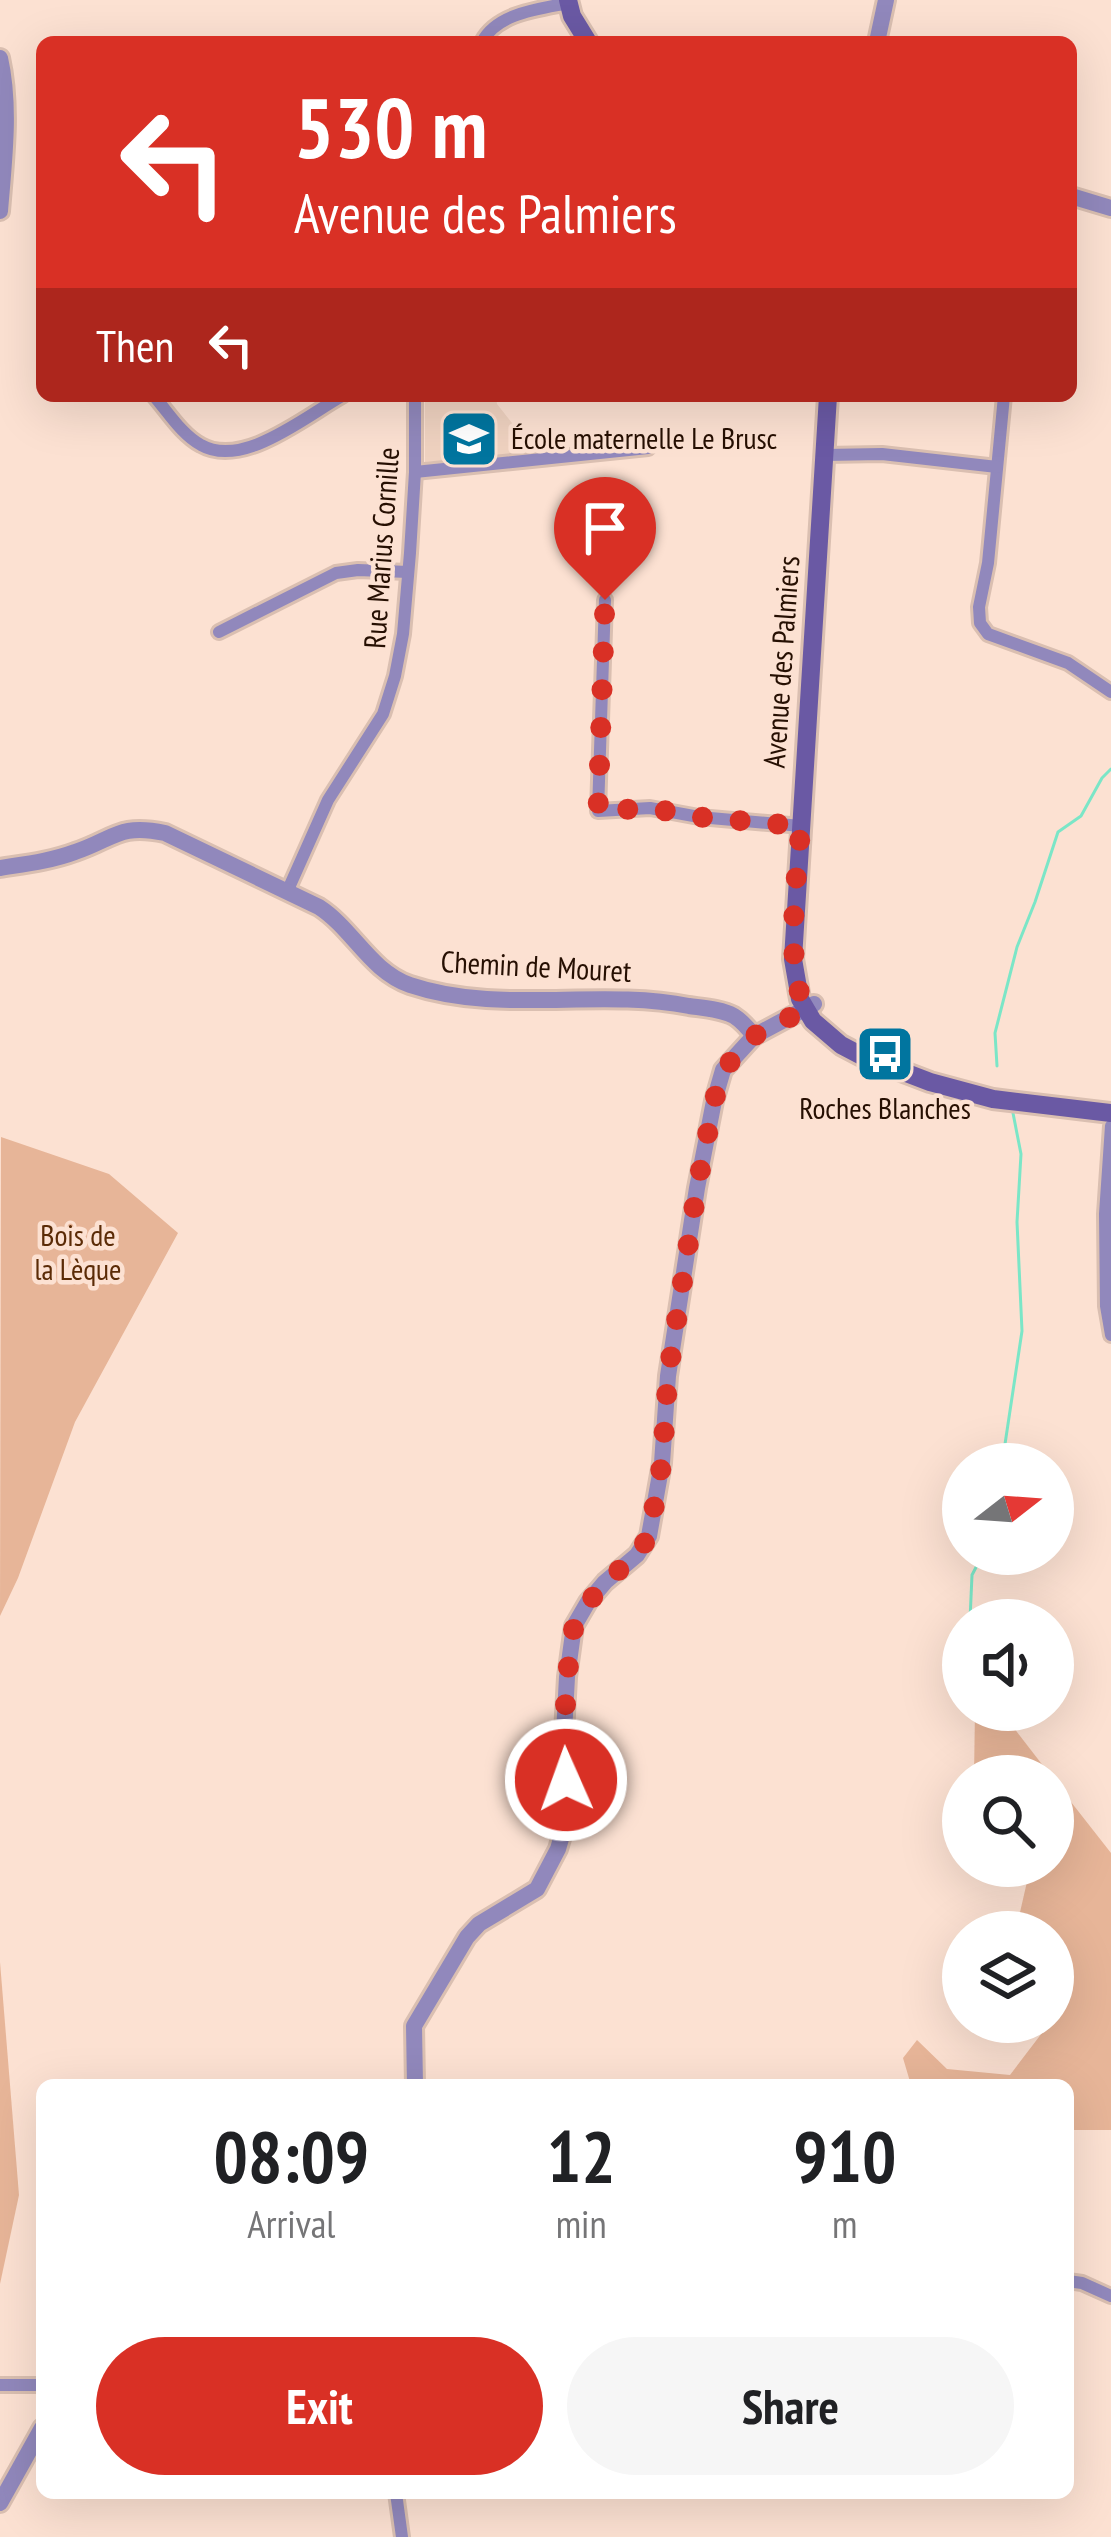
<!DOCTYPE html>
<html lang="en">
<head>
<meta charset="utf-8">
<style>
  body { margin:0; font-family:"PT Sans Narrow",sans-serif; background:#f6f6f6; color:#202124; height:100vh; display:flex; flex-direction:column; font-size:45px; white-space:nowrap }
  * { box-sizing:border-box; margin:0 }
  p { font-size:39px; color:#757577 }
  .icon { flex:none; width:66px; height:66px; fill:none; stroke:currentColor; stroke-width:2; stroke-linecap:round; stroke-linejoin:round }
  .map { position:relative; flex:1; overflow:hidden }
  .sheet { position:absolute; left:36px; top:2079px; width:1038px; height:420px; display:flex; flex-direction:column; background:#fff; border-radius:18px; box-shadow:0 12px 48px #0002 }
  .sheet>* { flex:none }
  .banner { position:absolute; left:36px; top:36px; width:1041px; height:366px; border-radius:18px; box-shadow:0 12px 48px #0002; background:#d93025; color:#fff; overflow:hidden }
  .needle { width:78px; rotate:73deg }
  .controls { position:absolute; left:942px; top:1443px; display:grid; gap:24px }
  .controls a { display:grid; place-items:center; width:132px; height:132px; border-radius:50%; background:#fff; box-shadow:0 12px 48px #0002; font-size:60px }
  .pin { position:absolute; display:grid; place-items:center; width:102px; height:102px; color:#fff; margin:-123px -51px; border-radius:50% 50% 50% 0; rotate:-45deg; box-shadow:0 0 12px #0007 }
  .pin .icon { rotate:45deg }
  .me { position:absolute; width:132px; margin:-66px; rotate:358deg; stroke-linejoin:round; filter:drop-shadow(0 0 9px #0008) }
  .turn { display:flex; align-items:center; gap:42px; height:252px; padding:0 60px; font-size:54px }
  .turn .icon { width:156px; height:156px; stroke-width:2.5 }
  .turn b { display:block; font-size:84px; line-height:102px }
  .then { display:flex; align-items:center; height:114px; padding:0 60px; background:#0003; gap:24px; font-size:45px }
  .eta { display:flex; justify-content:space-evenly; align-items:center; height:204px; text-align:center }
  .eta b { font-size:72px; font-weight:700; line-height:84px }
  .action { display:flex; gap:24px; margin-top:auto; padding:24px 60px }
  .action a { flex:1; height:138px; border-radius:72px; background:#d93025; color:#fff; font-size:48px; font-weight:700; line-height:138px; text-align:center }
  .action a+a { background:#f6f6f6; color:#202124 }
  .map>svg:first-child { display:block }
</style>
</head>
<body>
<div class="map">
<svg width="1111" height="2537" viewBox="0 0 1111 2537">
  <rect width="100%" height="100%" fill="#fce1d2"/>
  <polygon fill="#efd2c0" points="425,396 496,396 497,404 512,423 514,455 425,462"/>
  <g fill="#e7b598">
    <polygon points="1,1137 109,1174 178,1233 75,1422 18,1578 0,1616"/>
    <polygon points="975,1710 1000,1710 1051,1776 974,1776"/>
    <polygon points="1053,1779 1111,1853 1111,2130 1068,2130 1068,2085 911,2085 903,2058 917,2040 947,2069 1010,2075 1045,2029 1044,2022 1053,2022 1053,1932 1020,1932 1018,1921 1029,1873 1021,1866 1053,1866"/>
    <polygon points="0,1962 19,2195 0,2284"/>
  </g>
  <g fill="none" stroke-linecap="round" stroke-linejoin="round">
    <g stroke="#7be6c7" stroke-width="3">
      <polyline points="997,1066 995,1033 1017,947 1035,902 1058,832 1081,816 1102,778 1111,769"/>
      <polyline points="1002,1464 1022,1331 1017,1222 1021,1154 1012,1108"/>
      <polyline points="970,1620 972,1575 983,1554"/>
    </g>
    <defs>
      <g id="minor">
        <path d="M482,42c15,-29 57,-33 87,-39"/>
        <path d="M154,396c14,16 28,39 47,49 42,24 105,-29 141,-49"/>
        <polyline points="1004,396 988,563 979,607 980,623 988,634 1068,663 1111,692"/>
        <polyline points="825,455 882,454 997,467"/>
        <polyline points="415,472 648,448"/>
        <polyline points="605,600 598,811 650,808 699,817 801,826"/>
        <polyline points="219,632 336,573 358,570 408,572"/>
        <polyline points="287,892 328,800 383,714 395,676 403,634 410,553 415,472 415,396"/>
        <polyline points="1111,1126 1105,1214 1106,1306 1111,1335"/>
        <polyline points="1068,2281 1082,2283 1111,2296"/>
        <polyline points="0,2385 42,2385"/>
        <polyline points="396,2493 402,2537"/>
      </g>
      <g id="tertiary">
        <polyline points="877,42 886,0"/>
        <path d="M0,58c11,49 4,103 0,153"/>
        <polyline points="1071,196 1111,208"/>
        <path d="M0,868c25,-4 51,-7 75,-16 39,-13 44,-29 90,-19l154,74c34,22 51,64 91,78 89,30 188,3 279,21 14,2 32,3 45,10 8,5 14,12 20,20"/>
        <polyline points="415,2085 414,2026 467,1937 479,1924 537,1889 558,1849 570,1808 563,1752 567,1677 574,1626 588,1602 605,1582 637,1555 649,1536 662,1463 668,1376 697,1188 714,1101 723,1070 754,1036 814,1004"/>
        <polyline points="0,2503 42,2428"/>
      </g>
      <g id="secondary">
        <polyline points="568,0 572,16 588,42"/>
        <polyline points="828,396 793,959 800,999 813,1021 841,1045 862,1056 930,1082 993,1099 1111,1113"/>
      </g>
    </defs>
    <use href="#minor" stroke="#dabfb1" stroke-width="18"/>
    <use href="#tertiary" stroke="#dabfb1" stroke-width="22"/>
    <use href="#secondary" stroke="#dabfb1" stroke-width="24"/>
    <use href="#minor" stroke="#9188bc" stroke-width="12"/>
    <use href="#tertiary" stroke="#9188bc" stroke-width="16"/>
    <use href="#secondary" stroke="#6a59a4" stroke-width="18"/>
  </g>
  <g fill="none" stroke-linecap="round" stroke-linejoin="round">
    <path stroke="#d93025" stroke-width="21" stroke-dasharray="0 37.8" d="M566,1780l-3,-28 4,-75 7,-51 15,-24 16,-20 32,-27 12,-19 13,-73 6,-87 29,-188 17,-87 9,-31 31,-34 52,-27c-22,-40 -9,-135 -5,-183l-102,-9 -49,-9 -52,3 7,-211"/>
  </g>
  <defs>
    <symbol id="school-square" viewBox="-11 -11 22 22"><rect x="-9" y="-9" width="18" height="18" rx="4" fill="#01759f" stroke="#fce1d2"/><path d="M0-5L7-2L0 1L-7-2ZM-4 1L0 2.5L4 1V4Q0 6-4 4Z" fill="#fff"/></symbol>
    <symbol id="bus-square" viewBox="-11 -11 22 22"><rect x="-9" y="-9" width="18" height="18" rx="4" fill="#01759f" stroke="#fce1d2"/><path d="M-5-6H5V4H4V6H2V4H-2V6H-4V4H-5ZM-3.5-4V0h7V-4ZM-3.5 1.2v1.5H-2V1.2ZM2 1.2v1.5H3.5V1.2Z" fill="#fff"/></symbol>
  </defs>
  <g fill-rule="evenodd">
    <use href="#school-square" x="436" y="406" width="66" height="66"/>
    <use href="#bus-square" x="852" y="1021" width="66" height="66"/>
  </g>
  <g text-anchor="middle" stroke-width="9" stroke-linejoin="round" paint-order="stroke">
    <g font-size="30" fill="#260f02" stroke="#fce1d2" text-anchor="start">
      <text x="511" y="449">École maternelle Le Brusc</text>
      <text x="885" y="1119" text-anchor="middle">Roches Blanches</text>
    </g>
    <g font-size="30" fill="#260f02" stroke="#fce1d2">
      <text transform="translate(382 548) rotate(-86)" y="10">Rue Marius Cornille</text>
      <text transform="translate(782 662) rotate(-86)" y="10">Avenue des Palmiers</text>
      <text transform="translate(536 967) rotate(3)" y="10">Chemin de Mouret</text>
    </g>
    <g font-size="30" fill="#5b2b06" stroke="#fce1d2">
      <text x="78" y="1246">Bois de<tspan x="78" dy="34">la Lèque</tspan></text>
    </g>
  </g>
</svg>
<div class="controls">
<a><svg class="needle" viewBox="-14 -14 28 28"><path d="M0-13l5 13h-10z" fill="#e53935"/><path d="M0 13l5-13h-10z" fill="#757577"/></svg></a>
<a><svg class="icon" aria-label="sound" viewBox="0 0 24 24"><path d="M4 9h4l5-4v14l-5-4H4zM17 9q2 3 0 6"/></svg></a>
<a><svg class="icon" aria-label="search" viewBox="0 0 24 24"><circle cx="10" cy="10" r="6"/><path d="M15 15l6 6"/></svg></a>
<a><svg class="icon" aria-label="layers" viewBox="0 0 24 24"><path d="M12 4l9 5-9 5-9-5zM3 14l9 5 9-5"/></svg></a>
</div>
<div class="pin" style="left:605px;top:600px;background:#d93025"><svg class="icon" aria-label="arrive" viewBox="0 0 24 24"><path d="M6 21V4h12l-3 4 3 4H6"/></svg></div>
<svg class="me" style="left:566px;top:1780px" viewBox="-20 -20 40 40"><circle r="17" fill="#d93025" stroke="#fff" stroke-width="3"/><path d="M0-11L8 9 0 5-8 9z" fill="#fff"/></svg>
<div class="banner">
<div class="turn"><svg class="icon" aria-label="left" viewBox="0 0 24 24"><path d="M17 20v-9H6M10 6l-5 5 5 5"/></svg><div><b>530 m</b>Avenue des Palmiers</div></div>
<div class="then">Then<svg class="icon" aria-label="left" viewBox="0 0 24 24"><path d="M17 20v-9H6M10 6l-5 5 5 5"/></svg></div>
</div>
<section class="sheet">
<div class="eta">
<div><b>08:09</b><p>Arrival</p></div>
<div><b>12</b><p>min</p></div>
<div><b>910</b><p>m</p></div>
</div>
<div class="action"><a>Exit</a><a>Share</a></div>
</section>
</div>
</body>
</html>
